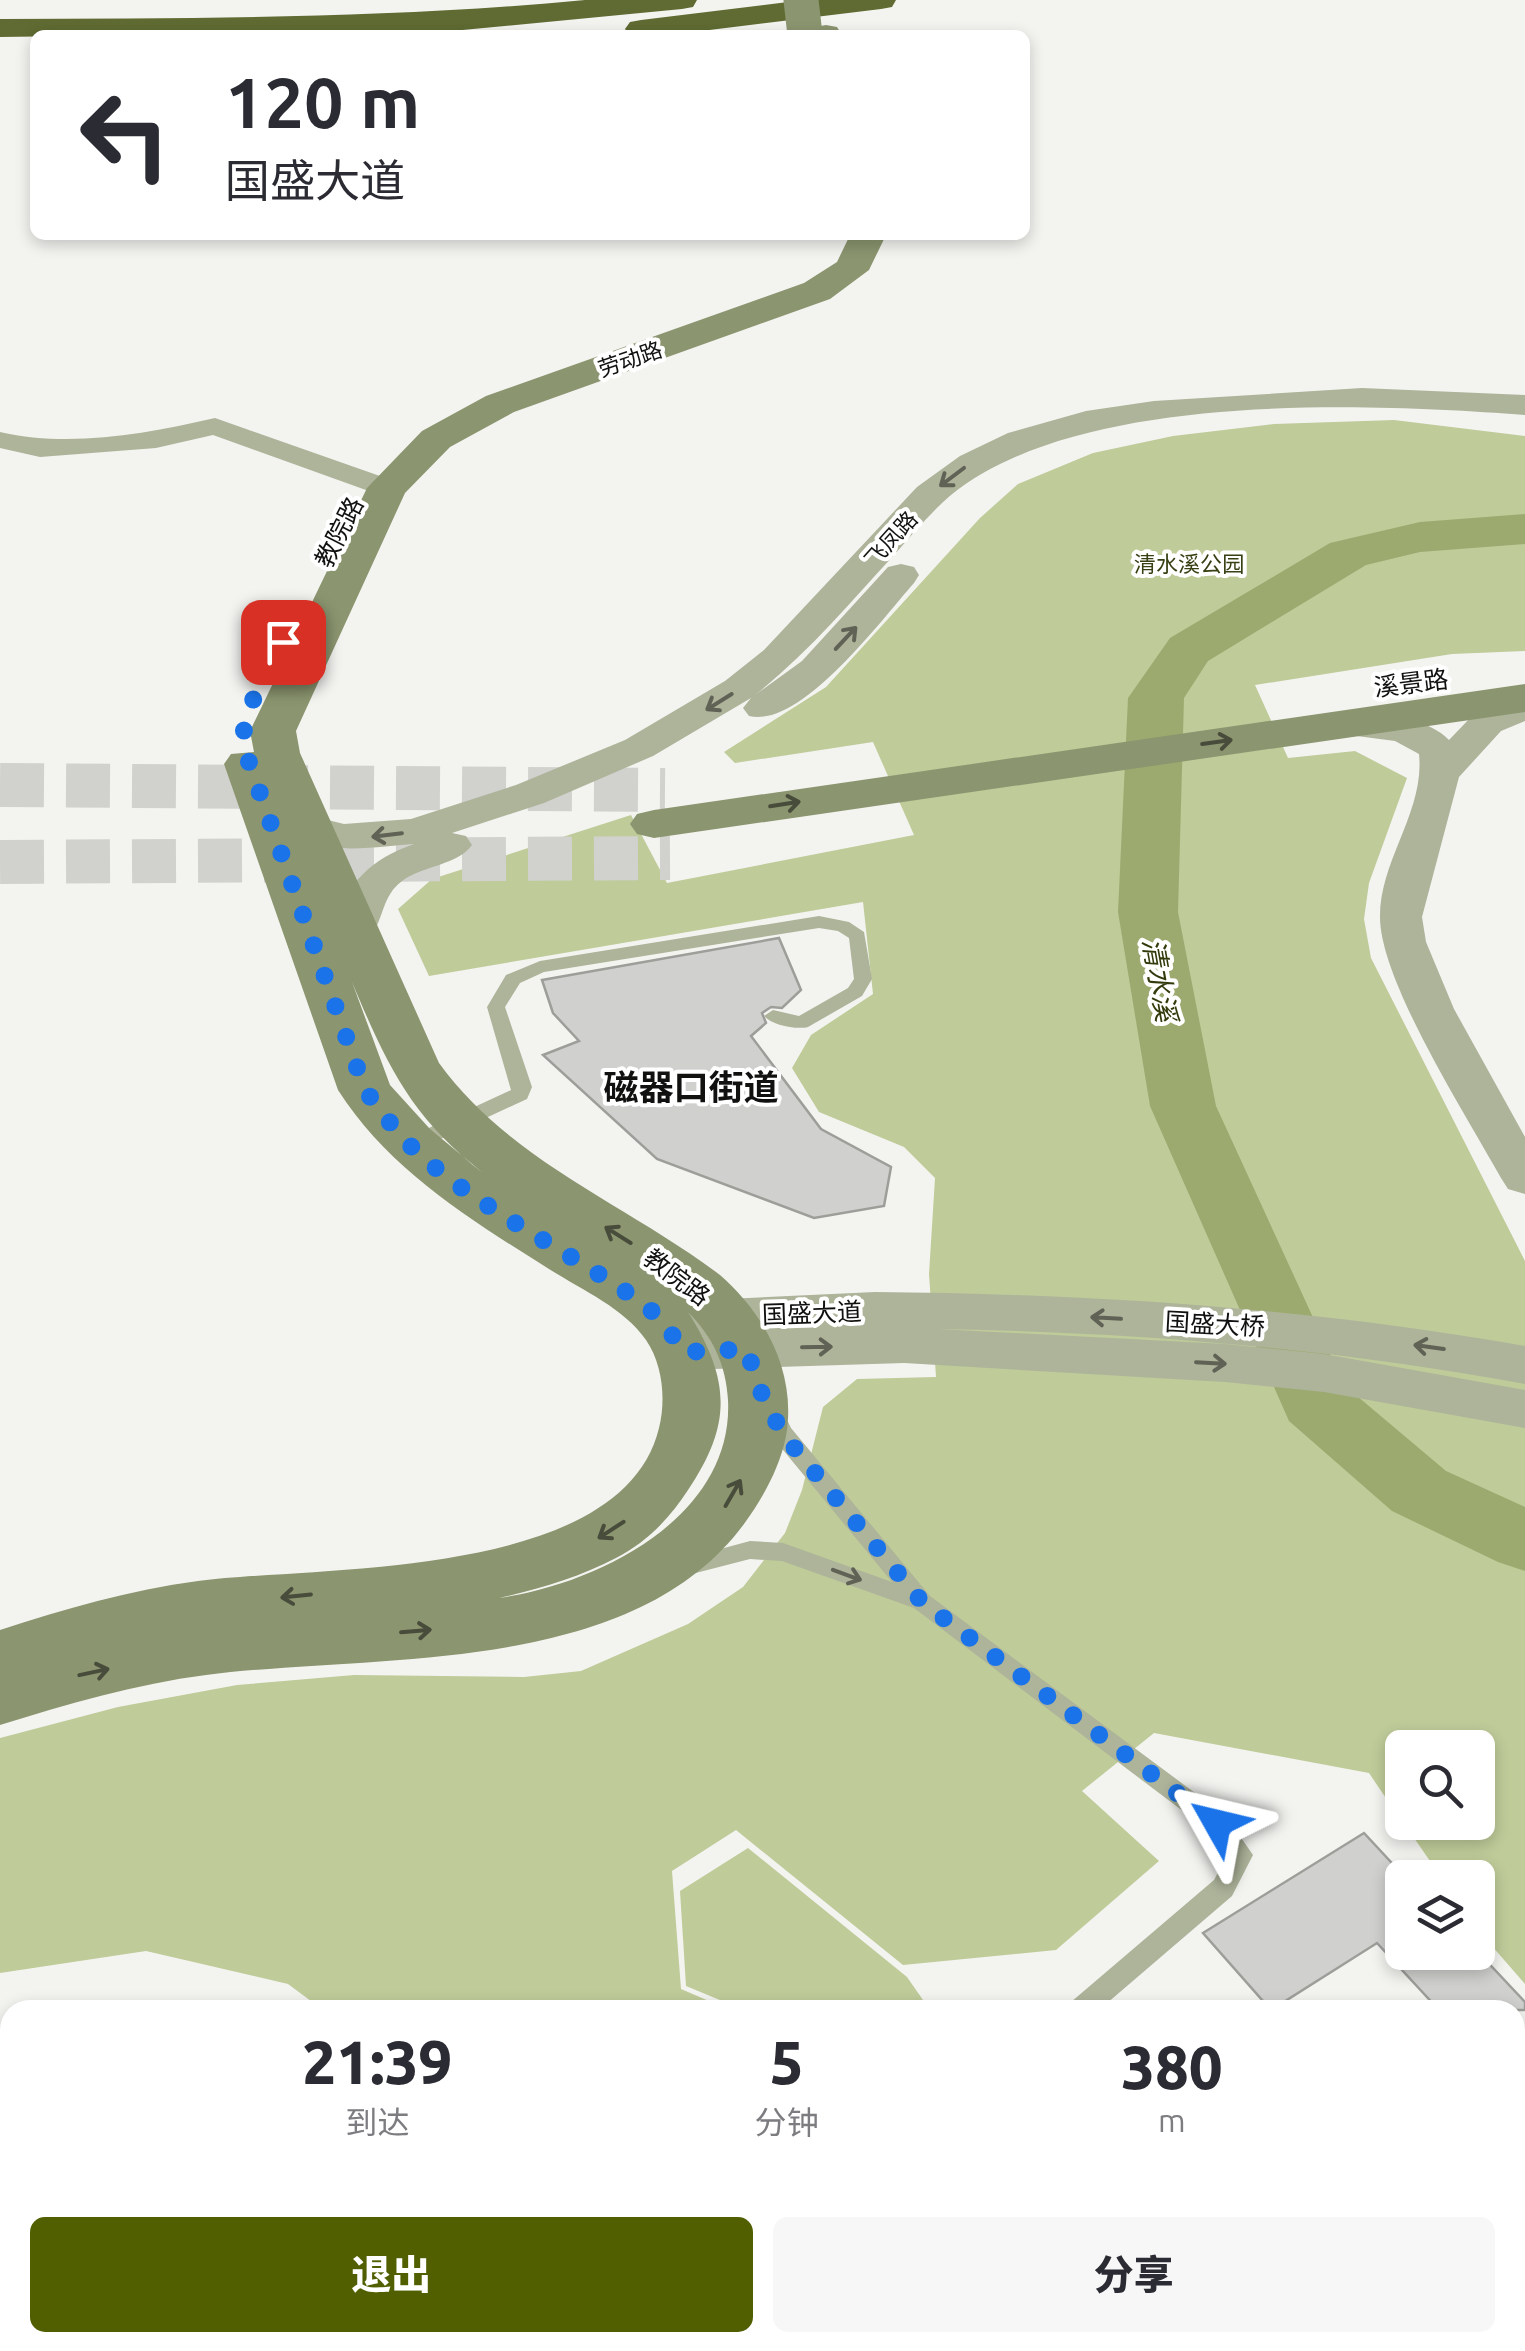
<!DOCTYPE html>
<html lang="zh">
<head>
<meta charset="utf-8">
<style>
  body { margin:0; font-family:Ubuntu,"Noto Sans SC",sans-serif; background:#f7f7f7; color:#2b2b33; height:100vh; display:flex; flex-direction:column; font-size:38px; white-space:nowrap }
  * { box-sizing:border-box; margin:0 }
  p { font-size:32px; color:#7c7c81 }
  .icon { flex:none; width:55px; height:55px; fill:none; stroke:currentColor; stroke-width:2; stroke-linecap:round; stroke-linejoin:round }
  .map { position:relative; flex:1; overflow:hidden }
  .side { position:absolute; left:0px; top:2000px; width:1525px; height:352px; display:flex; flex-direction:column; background:#fff; border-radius:30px 30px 0 0; box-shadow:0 5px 15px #0003 }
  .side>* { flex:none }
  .top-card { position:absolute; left:30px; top:30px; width:1000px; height:210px; border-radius:15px; box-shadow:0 5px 15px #0003; background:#fff; color:#2b2b33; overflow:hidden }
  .buttons { position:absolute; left:1385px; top:1730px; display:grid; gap:20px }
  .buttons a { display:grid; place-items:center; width:110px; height:110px; border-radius:15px; background:#fff; box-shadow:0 5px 15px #0003; font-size:50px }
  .pin { position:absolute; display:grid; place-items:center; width:85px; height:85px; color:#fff; margin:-42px; border-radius:20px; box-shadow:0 5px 15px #0006 }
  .me { position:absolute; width:110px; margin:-55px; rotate:307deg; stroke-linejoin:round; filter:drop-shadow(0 0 8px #0008) }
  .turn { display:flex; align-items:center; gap:35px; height:210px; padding:0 30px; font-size:45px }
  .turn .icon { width:130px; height:130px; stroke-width:2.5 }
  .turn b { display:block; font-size:70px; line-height:85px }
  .eta { display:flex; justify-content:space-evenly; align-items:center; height:170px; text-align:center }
  .eta b { font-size:60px; font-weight:800; line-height:70px }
  .primary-button { display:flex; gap:20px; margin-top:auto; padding:20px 30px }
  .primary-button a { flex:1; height:115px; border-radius:15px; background:#515f00; color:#fff; font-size:40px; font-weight:800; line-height:115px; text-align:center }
  .primary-button a+a { background:#f7f7f7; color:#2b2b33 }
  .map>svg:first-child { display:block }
</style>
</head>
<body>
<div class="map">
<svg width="1525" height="2351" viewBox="0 0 1525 2351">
  <rect width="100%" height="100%" fill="#f3f4f0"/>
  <g fill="#bfcb99">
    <polygon points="1394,420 1525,436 1525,651 1452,654 1255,685 1288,758 1355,751 1407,778 1369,883 1364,919 1371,958 1525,1261 1525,1984 1478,1930 1478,1878 1441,1877 1403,1822 1478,1822 1478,1748 1402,1748 1402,1822 1369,1773 1154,1733 1082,1791 1159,1861 1056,1950 903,1965 736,1830 672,1871 681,1989 730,2010 323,2010 288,1984 146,1951 0,1973 0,1738 118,1707 237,1685 354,1675 524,1677 581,1671 688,1624 743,1587 785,1533 802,1490 823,1407 857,1379 936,1377 929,1274 935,1178 904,1147 819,1112 792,1068 811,1035 873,994 863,902 429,976 398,909 432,879 631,815 667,883 914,835 873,742 735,763 724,752 826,687 980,518 1018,484 1093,453 1173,436 1274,424"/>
    <polygon points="748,1848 907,1977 930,2010 744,2010 686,1986 680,1891"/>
    <polygon points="769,2343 770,2351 490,2351 488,2343"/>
    <polygon points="1159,2343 1165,2351 783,2351 783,2343"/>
  </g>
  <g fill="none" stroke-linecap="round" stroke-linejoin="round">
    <g fill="#9caa6f" fill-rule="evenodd">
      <polygon points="1525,514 1525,544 1420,552 1366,565 1208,661 1184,698 1178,912 1216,1106 1344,1385 1446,1471 1525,1507 1525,1571 1498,1562 1392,1511 1289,1421 1150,1106 1118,912 1128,698 1170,638 1330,543 1420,522"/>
      <polygon points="10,2048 10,2131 0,2134 0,2051"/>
      <polygon points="355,2342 452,2342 453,2351 355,2351"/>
    </g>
  </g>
  <g fill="#d0d1ce" stroke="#9d9e9a" stroke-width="2.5">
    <polygon points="779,938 801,990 782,1008 771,1007 762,1013 766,1023 751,1036 821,1129 891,1167 884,1206 814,1218 657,1159 543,1055 579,1041 553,1013 542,980"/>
    <polygon points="1364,1833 1402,1874 1402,1952 1478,1952 1525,2002 1525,2010 1439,2010 1377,1943 1271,2010 1203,1933"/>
  </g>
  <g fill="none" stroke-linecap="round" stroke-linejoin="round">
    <polyline stroke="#d1d2ce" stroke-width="44" stroke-dasharray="44 22" stroke-linecap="butt" points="0,785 665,790"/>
    <polyline stroke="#d1d2ce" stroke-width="44" stroke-dasharray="44 22" stroke-linecap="butt" points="0,862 670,858"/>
    <g fill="#adb49a" fill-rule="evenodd">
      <path d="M819,916l30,6 15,10 8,47 -10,17 -54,31c-12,3 -36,-2 -44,-11l9,-6 26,6 49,-28 6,-9 -5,-41 -11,-7 -19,-3 -275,44 -24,11 -15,24 27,80 -5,12 -108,50h-14l-3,-5 3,-5 106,-49 -24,-83 19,-32 34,-14z"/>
      <polygon points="773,1406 781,1408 791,1428 930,1596 1226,1816 1253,1855 1232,1896 1099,2010 1067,2010 1071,2002 1214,1880 1227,1856 1208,1830 914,1608 782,1561 750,1559 688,1575 680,1572 677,1566 680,1560 750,1541 783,1543 892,1582 774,1439 762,1414 765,1408"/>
      <polygon points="1216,2342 1248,2342 1251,2351 1219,2351"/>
    </g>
    <path fill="#adb49a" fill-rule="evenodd" d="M215,418l182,64 4,6 -4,6h-20l-164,-59 -57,13 -116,9 -40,-9v-16c70,16 145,2 215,-14z"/>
    <g fill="#adb49a" fill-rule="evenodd">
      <path d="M1362,388l163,7v20c-159,-12 -446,-24 -574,80 -21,18 -39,40 -57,60 -45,49 -87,99 -139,140l47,-34 86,-94 13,-3 13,3 5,8 -5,8c-32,36 -113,146 -165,133l-6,-8 8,-10 -98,58 -109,47 -92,30 14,3 6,9c-14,20 -50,21 -70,36 -20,15 -18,37 -31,55l-15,4 -15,-4 -7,-9c12,-44 37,-68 80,-83 -33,2 -101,15 -123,-16l6,-9 15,-3 32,8 67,-5 105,-34 109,-45 100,-59 39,-31 153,-163 43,-31 48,-23 78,-22 68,-10z"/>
      <path d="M1525,694v27l-24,10 -42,46 -37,140 4,25 28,67 71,128v57l-17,-5 -7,-11c-33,-60 -122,-198 -121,-262 0,-56 45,-105 39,-162l-24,-13 -69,-9 -6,-8 6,-8c34,-9 98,-2 123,24l24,-25z"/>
      <path d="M875,1292c218,2 435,16 650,54v38c-195,-36 -390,-52 -588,-55l288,15 99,10 201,36v38l-201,-36 -99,-10 -321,-19 -191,6 -18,-5 -7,-13 7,-13 8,-2 -40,2 -18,-5 -7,-13 7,-13 18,-5z"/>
    </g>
    <g fill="#8b956f" fill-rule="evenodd">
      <polygon points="826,25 837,27 842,35 810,35 815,27"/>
      <path d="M850,235h36l-17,35 -39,29 -316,113 -64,35 -45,46 -109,238 4,22 139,310c72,99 186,140 281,212 46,40 77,99 66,161 -6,31 -23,62 -42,88 -114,154 -368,129 -538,151 -70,9 -138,29 -206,50v-95c64,-21 130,-40 198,-49 121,-16 424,0 461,-153 7,-28 4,-63 -13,-88 -22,-32 -64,-50 -97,-71 -78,-49 -160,-99 -211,-179l-114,-326 7,-10 23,-2 -4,-21 117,-243 55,-57 64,-35 318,-113 33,-21zM352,982c35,83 58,134 131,191l-53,-44 -40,-44zM688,1312c25,25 38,53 40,88 6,117 -130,184 -229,198 40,-9 81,-21 117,-40 31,-16 54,-40 72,-68 45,-67 42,-111 0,-178z"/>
      <polygon points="1525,684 1525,712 654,838 637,834 630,824 637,814 654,810"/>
    </g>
    <g fill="#5f6b32" fill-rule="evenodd">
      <path d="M585,0h112l-4,7 -11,2 -230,22 -452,6v-18c196,-1 390,0 585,-19z"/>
      <polygon points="804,0 896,0 892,7 881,9 669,35 629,35 625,29 630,22 641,20"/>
    </g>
    <polyline stroke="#8b956f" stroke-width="35" points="801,0 805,35"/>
  </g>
  <defs><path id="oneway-shaft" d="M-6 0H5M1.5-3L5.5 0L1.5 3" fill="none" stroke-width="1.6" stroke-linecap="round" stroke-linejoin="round" transform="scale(2.5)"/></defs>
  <g stroke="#5f6255">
    <use href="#oneway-shaft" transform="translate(952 477) rotate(143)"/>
    <use href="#oneway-shaft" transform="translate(846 638) rotate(-47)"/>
    <use href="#oneway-shaft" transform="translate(719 702) rotate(148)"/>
    <use href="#oneway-shaft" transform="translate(387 835) rotate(173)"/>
    <use href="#oneway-shaft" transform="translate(1106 1318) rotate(-177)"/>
    <use href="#oneway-shaft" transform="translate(817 1347) rotate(-1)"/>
    <use href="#oneway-shaft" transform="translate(1429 1347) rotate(-172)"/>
    <use href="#oneway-shaft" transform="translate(1211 1363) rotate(3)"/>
    <use href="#oneway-shaft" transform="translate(847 1575) rotate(20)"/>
  </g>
  <g stroke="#484c3b">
    <use href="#oneway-shaft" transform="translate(1217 742) rotate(-8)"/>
    <use href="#oneway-shaft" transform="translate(785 804) rotate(-9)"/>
    <use href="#oneway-shaft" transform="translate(618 1235) rotate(-148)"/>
    <use href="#oneway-shaft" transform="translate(733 1493) rotate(-60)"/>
    <use href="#oneway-shaft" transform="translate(611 1530) rotate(147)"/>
    <use href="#oneway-shaft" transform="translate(296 1596) rotate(174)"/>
    <use href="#oneway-shaft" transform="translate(416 1631) rotate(-5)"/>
    <use href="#oneway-shaft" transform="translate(94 1672) rotate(-12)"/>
  </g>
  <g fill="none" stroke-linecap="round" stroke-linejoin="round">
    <path stroke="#1a73e8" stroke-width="18" stroke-dasharray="0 32.4" d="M283,642c-16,32 -41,67 -40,103l122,345c19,25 37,50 61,70 67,57 149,94 220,146l16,14 22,32 63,-3 11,37 24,47 140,169 295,221"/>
  </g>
  <g text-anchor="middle" stroke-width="8" stroke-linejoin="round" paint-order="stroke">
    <g font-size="22" fill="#111110" stroke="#fff">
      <text transform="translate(630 359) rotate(-19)" y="8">劳动路</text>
      <text transform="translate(891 539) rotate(-48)" y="8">飞凤路</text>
    </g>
    <g font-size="22" fill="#374013" stroke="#fff">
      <text x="1189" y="572">清水溪公园</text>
    </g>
    <g font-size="25" fill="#111110" stroke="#fff">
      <text transform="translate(339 532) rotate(-63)" y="9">教院路</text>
      <text transform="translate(1411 683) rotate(-7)" y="9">溪景路</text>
      <text transform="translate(677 1277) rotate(37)" y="9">教院路</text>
      <text transform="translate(812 1313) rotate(-2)" y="9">国盛大道</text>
      <text transform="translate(1215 1324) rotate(3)" y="9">国盛大桥</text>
    </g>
    <g font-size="28" font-style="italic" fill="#333b0d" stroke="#fff">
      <text transform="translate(1160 980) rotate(80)" y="10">清水溪</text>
    </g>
    <g font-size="35" font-weight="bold" fill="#111110" stroke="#fff">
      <text x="691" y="1100">磁器口街道</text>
    </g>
  </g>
</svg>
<div class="buttons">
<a><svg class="icon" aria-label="search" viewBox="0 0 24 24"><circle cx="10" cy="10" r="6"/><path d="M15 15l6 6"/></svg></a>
<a><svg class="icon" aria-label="layers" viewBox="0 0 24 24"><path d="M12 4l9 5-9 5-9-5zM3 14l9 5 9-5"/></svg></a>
</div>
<div class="pin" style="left:283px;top:642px;background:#d93025"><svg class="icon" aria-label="arrive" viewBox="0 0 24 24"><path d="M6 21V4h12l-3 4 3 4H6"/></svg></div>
<svg class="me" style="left:1217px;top:1823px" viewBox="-20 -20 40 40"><path d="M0-17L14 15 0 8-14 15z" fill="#1a73e8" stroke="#fff" stroke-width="4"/></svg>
<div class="top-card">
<div class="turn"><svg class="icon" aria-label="left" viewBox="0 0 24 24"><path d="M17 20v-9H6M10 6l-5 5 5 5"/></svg><div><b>120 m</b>国盛大道</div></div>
</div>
<section class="side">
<div class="eta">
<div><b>21:39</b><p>到达</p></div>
<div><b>5</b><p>分钟</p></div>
<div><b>380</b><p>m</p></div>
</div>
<div class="primary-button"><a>退出</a><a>分享</a></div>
</section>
</div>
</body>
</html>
